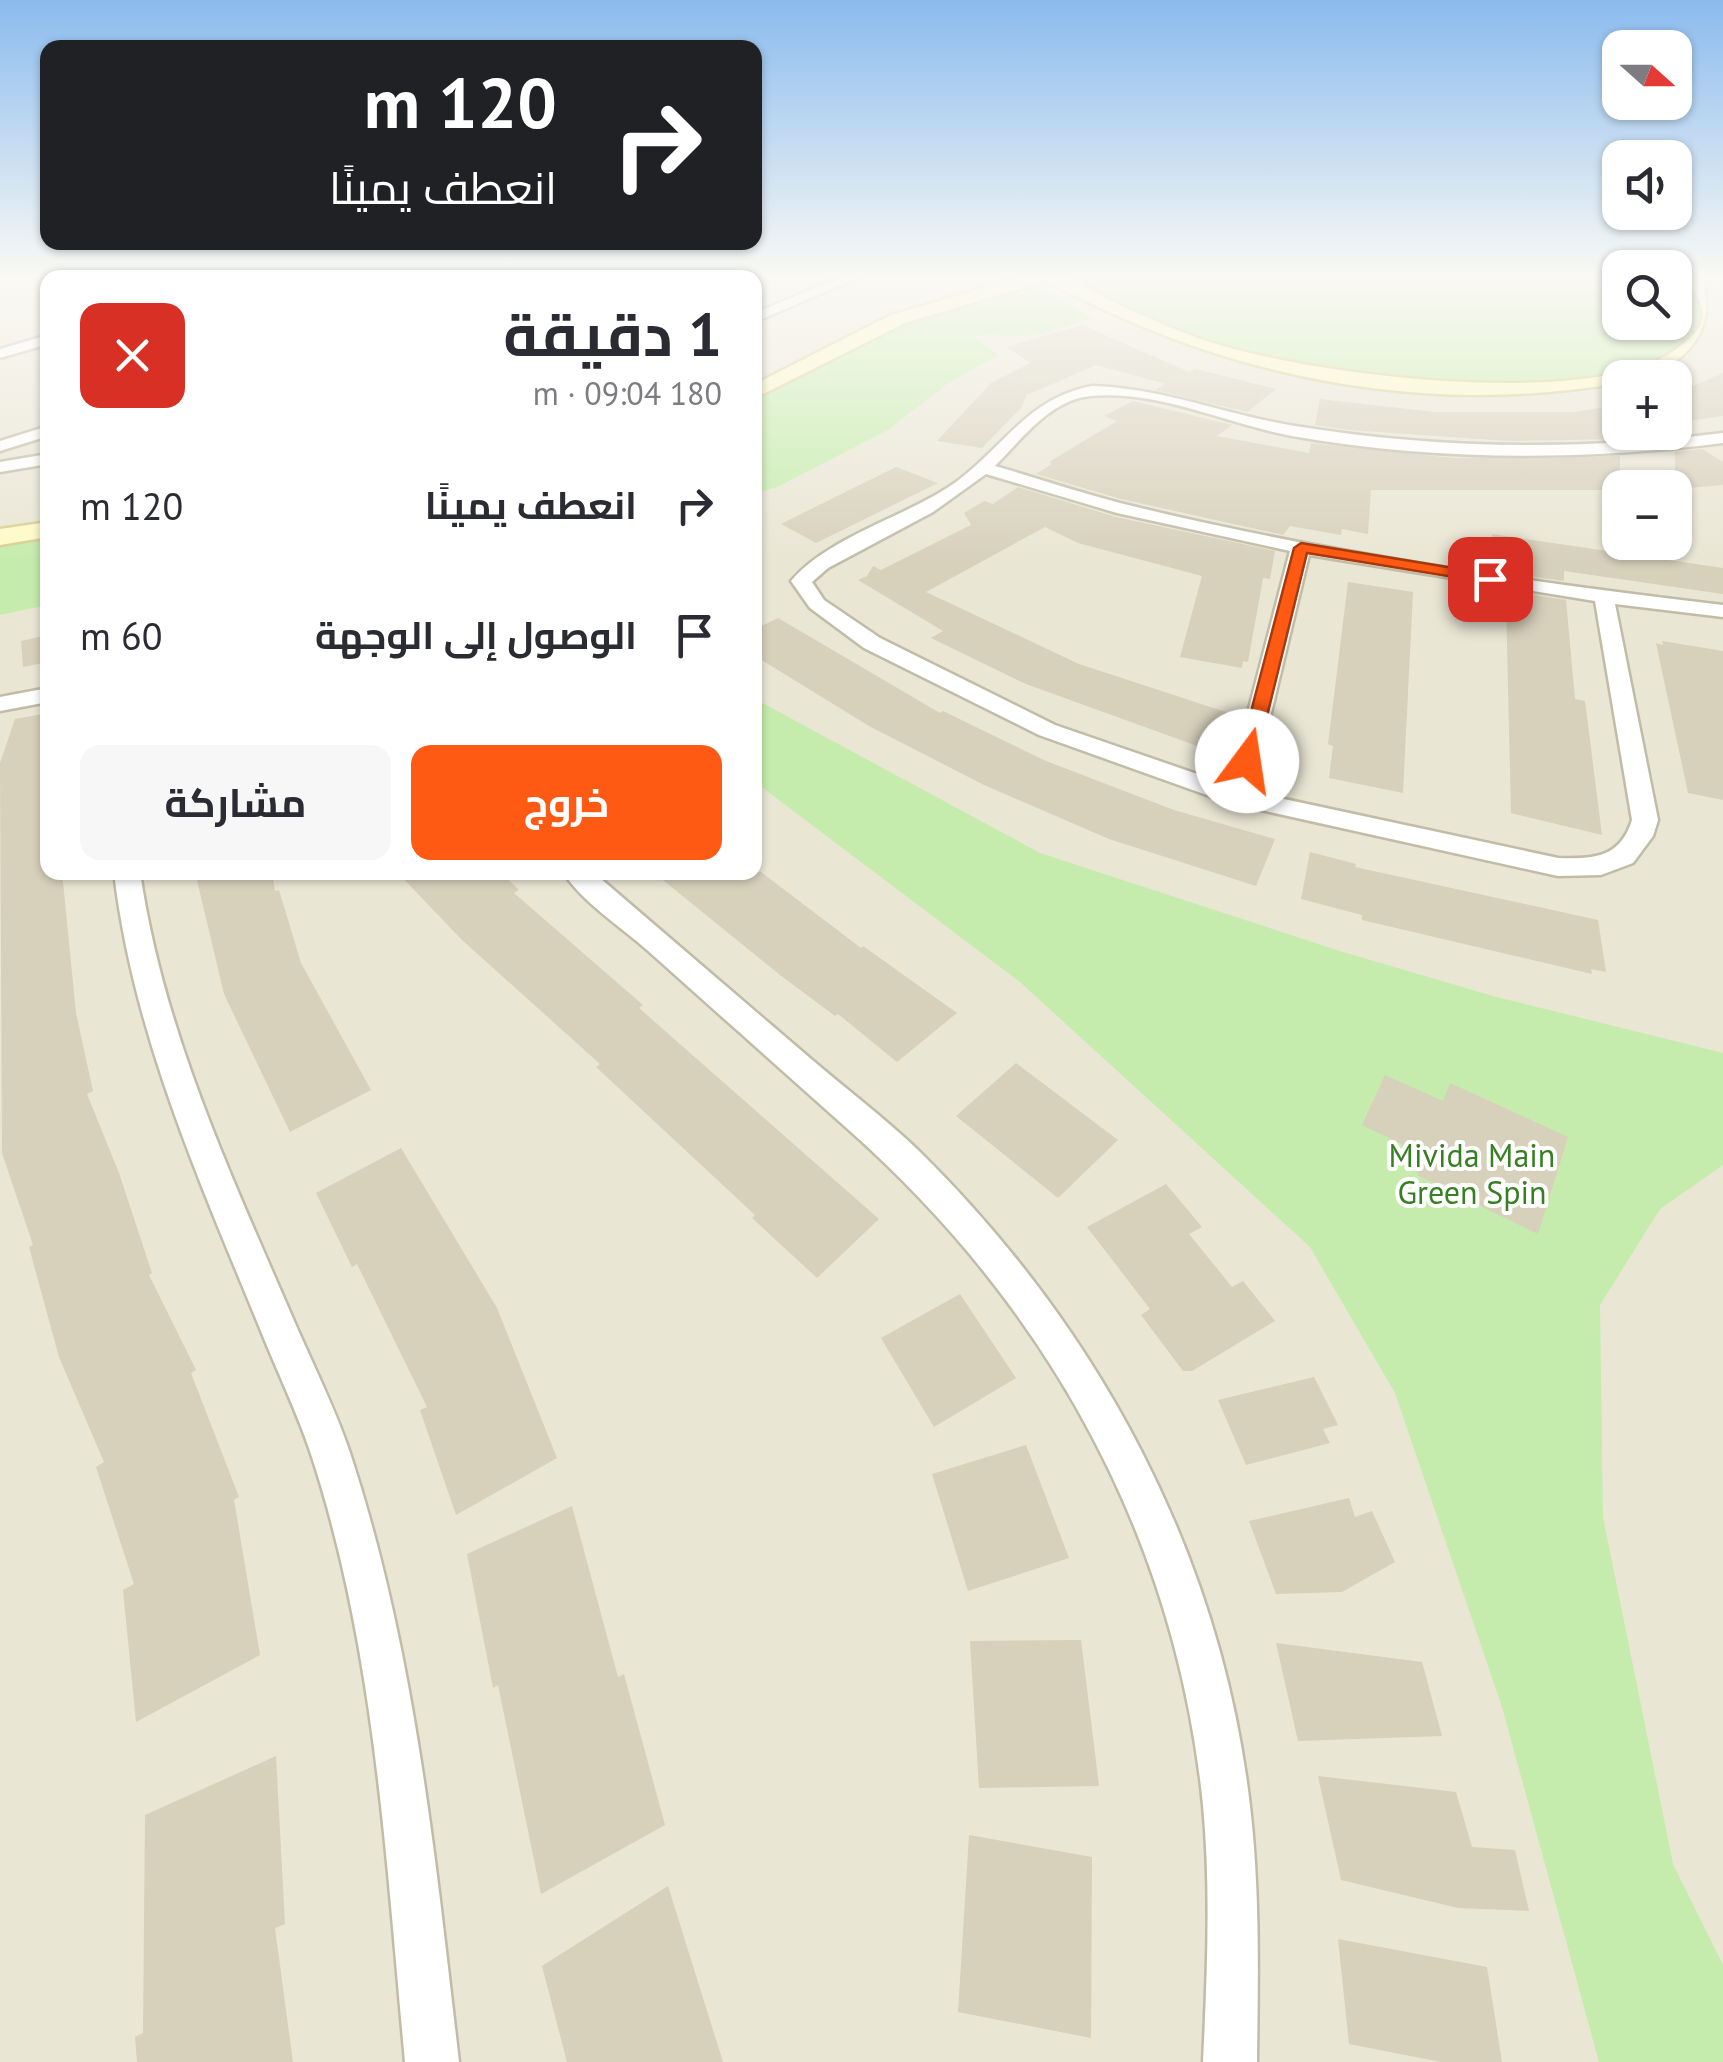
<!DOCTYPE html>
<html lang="ar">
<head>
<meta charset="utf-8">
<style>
  body { margin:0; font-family:"PT Sans",Cairo,sans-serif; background:#f7f7f7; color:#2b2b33; direction:rtl; height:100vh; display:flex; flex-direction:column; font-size:38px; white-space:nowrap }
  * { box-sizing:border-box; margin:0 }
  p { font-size:32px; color:#7c7c81 }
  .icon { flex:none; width:55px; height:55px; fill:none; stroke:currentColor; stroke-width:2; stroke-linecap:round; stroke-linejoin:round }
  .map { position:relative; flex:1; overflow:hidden; direction:ltr }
  .drawer { position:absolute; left:40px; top:270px; width:722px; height:610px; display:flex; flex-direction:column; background:#fff; border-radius:20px; box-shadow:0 2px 8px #0004; direction:rtl }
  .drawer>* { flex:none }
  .top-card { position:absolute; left:40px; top:40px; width:722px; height:210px; border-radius:20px; box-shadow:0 2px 8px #0004; direction:rtl; background:#202124; color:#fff; overflow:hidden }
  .needle { width:65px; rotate:111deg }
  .tools { position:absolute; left:1602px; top:30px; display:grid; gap:20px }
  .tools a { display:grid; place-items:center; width:90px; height:90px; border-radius:20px; background:#fff; box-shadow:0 2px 8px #0004; font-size:50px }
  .pin { position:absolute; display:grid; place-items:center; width:85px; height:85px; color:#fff; margin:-42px; border-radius:20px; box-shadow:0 5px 15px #0006 }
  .me { position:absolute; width:110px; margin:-55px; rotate:14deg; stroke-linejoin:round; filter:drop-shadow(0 0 8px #0008) }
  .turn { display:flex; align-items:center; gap:35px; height:210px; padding:0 40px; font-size:45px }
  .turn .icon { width:130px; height:130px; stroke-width:2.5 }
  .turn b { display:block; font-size:70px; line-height:85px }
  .round { display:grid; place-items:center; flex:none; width:105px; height:105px; border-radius:20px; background:#f7f7f7 }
  .head { display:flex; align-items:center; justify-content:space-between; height:170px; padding:0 40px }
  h1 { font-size:60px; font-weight:700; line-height:75px }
  .primary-button { display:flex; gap:20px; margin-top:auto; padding:20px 40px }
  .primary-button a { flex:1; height:115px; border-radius:20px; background:#ff5a13; color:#fff; font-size:40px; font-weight:700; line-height:115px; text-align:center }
  .primary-button a+a { background:#f7f7f7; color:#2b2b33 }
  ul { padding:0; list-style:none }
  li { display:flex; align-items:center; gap:30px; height:130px; padding:0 40px }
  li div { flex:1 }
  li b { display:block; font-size:38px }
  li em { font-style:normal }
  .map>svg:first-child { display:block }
</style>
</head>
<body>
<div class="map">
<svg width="1723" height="2062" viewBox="0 0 1723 2062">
  <rect width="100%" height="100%" fill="#f5f2e6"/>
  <path fill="#e9e6d4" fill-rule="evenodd" d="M0,274h1620v48h55v-48h48v1788h-1723zM48,278h707v594h-707zM1620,378h55v54h-55zM1620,488h55v54h-55z"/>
  <g fill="#c5ecac">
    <path d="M1059,274h561v48h55l3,-48c17,16 25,27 26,51 -98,104 -438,51 -558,-3 -30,-13 -59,-32 -87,-48z"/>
    <path d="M1025,284l13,1 54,33c-20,6 -43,16 -64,18 -19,1 -35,-4 -55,0l25,19 -51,29 -59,46 -113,58 -20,5v-94l156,-79z"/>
    <polygon points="47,534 47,605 0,615 0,542"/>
    <polygon points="755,699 1040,853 1343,952 1493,996 1723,1053 1723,1165 1660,1209 1600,1305 1603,1517 1673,1864 1723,1965 1723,2062 1599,2062 1502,1707 1395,1393 1310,1247 1020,982 755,782"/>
  </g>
  <g fill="#d7d0bb">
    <polygon points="1082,325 1189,372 1196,369 1276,389 1247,412 1155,390 1166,384 1096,365 1027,395 1021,408 982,448 937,441 991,383 1031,363 1006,347"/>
    <polygon points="1723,373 1723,416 1675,423 1675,394"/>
    <polygon points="1320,399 1435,412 1573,412 1620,405 1620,439 1509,441 1349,430 1315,425"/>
    <polygon points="1133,401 1232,425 1217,436 1309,453 1311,443 1453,458 1620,456 1620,490 1371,490 1368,534 1342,529 1341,535 1290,526 1283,535 1121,499 1036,474 1052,464 1049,462 1117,421 1104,416"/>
    <polygon points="1702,449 1723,462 1723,485 1675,489 1675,452"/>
    <polygon points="896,467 938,483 816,543 781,524"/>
    <polygon points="1018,487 1116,517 1275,551 1270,579 1263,578 1248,662 1243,661 1242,668 1180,657 1202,576 1078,543 1045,527 926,592 1079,664 1235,715 1211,751 1026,684 931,638 943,631 858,580 867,576 873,566 881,570 971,525 964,513 984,501 993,504"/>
    <polygon points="1492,534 1723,568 1723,594 1564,571 1564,581 1491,571"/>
    <polygon points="1348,582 1413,592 1403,793 1329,778 1333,746 1328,744"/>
    <polygon points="1491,588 1566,600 1575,699 1585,701 1602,835 1511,813 1506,603 1490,600"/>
    <polygon points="778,618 940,713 943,711 1046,761 1174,810 1275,839 1256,886 1109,839 984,785 869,726 755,656 755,629"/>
    <polygon points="48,635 48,662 23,667 21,641"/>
    <polygon points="1662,641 1723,651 1723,800 1688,793 1656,643 1663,645"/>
    <polygon points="48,713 48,872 62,872 76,1013 93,1091 87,1094 119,1173 152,1273 149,1275 196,1370 191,1373 239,1497 234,1500 260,1655 136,1722 123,1590 134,1584 96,1467 104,1462 59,1357 29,1247 33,1245 2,1153 0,763 15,719"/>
    <polygon points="1310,852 1356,864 1355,867 1598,920 1606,972 1591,969 1592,974 1362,920 1362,915 1301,899"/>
    <polygon points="195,872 272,872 275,891 279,890 301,963 371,1090 290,1132 224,994"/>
    <polygon points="397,872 500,872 519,890 514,893 643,1005 639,1008 879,1219 817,1278 752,1218 755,1215 596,1067 600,1064 462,940"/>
    <polygon points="653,872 761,872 861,948 863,946 957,1013 897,1062 838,1014 835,1016 780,975"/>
    <polygon points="1016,1063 1118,1140 1058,1198 956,1116"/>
    <polygon points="1385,1075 1443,1101 1450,1083 1568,1137 1538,1234 1417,1175 1424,1155 1362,1125"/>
    <polygon points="401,1148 497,1308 557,1458 456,1515 420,1410 427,1407 357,1264 352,1267 316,1193"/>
    <polygon points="1166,1184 1202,1227 1189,1234 1232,1287 1243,1281 1275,1321 1192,1371 1183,1371 1141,1315 1150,1309 1087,1227"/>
    <polygon points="960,1294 1016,1378 934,1427 881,1338"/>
    <polygon points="1314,1377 1338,1425 1323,1429 1330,1443 1246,1465 1218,1400"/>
    <polygon points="1026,1445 1069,1558 968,1591 932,1474"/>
    <polygon points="1349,1498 1355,1517 1372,1511 1395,1562 1342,1592 1276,1594 1249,1521"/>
    <polygon points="572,1506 618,1677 624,1674 665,1825 541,1894 498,1685 493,1688 467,1554"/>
    <polygon points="1081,1640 1099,1786 979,1788 970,1641"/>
    <polygon points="1276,1643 1422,1662 1442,1736 1298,1741"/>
    <polygon points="276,1756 285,1924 275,1928 293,2062 137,2062 135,2037 143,2033 145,1815"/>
    <polygon points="1318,1776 1456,1792 1472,1847 1515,1850 1529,1911 1458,1908 1341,1880"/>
    <polygon points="969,1835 1092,1857 1091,2038 958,2012"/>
    <polygon points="668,1886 723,2062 567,2062 542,1966"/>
    <polygon points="1338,1939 1487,1967 1502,2062 1441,2062 1349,2044"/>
  </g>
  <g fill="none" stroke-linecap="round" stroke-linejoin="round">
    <defs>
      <g id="street">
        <polygon points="368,274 385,274 388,278 371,278"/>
        <polygon points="605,274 623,274 601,278"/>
        <polygon points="848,274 866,274 755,322 755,313"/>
        <polygon points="48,335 48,344 0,358 0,349"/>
        <path d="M1092,386c71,2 134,29 203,40 142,23 285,25 428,7v10c-143,18 -289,18 -431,-7 -65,-12 -133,-46 -201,-40 -40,3 -69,43 -96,70 42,12 83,26 125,37 198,49 400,78 603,102v12l-108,-13 43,216 -5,16 -20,27 -32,12 -43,1 -329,-73 -190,-68 -175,-87 -54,-40 -19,-27c38,-45 116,-64 165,-99 49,-36 72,-84 136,-96zM986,474l131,39 173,38 -61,234 -174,-60 -175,-87 -56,-38 -12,-18 16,-14 105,-56zM1309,555l286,46 37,219c-12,38 -38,39 -74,38l-306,-66z"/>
        <polygon points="48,426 48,436 0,451 0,441"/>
        <polygon points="48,454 48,464 0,472 0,462"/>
        <polygon points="48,688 48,702 0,711 0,697"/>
        <path d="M114,872h26c23,159 91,303 154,449 19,44 41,87 56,132 65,197 85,404 109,609h-54c-19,-203 -30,-416 -95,-611 -14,-41 -33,-80 -49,-120 -61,-149 -128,-297 -147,-459z"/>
        <path d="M563,872h30c73,63 146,125 218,187 36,31 75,60 109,93 179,177 301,402 330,654 10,85 8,170 7,256h-54c4,-86 8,-172 0,-257 -27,-267 -154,-497 -353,-674 -68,-61 -136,-121 -204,-182 -26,-23 -64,-47 -83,-77z"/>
      </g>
      <g id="secondary">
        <path d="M1032,274c9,0 21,-2 30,1 16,5 32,17 48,25 29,14 59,28 91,39 98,35 383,72 471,13 41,-28 38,-42 9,-78l20,2c22,59 -27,102 -81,102v5c-201,34 -396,-6 -573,-102l-142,42 -150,75v-14l136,-69z"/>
        <polygon points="48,522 48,537 0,545 0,529"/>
      </g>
    </defs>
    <use href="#street" stroke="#c1bca8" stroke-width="5"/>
    <use href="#secondary" stroke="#d8d092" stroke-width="5"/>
    <polyline stroke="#c4bb98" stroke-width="2.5" stroke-dasharray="2.5 2.5" stroke-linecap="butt" points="110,274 132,278"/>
    <use href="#street" fill="#fff" fill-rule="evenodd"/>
    <use href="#secondary" fill="#fffac6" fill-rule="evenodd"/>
  </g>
  <linearGradient id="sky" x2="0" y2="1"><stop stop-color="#8abbee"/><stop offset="0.49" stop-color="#faf9f4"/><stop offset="1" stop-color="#faf9f4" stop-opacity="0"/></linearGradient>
  <rect width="1723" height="563" fill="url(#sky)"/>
  <polygon fill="#ff5a13" stroke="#a63a0c" stroke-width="2.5" points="1301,543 1490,574 1498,579 1490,583 1307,553 1256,761 1247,767 1238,761 1294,548"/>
  <g text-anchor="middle" stroke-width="8" stroke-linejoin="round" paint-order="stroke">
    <g font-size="32" fill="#387f23" stroke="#fff">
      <text x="1472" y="1167">Mivida Main<tspan x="1472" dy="37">Green Spin</tspan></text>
    </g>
  </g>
</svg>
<div class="tools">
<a><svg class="needle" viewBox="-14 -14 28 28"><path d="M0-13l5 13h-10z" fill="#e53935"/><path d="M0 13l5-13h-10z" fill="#7c7c81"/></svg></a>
<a><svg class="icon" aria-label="sound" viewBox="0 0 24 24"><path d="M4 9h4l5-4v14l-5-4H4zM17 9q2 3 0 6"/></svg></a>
<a><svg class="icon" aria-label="search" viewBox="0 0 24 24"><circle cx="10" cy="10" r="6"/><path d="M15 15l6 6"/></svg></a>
<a>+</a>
<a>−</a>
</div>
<div class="pin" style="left:1490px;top:579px;background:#d93025"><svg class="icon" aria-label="arrive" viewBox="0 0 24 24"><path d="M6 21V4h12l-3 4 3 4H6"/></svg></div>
<svg class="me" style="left:1247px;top:761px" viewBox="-20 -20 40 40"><circle r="19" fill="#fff"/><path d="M0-13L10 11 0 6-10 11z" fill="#ff5a13"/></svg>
<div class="top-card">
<div class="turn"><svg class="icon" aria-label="right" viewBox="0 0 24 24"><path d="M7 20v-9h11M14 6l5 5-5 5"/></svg><div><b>120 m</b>انعطف يمينًا</div></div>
</div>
<section class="drawer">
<div class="head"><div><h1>1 دقيقة</h1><p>180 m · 09:04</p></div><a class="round" style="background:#d93025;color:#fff"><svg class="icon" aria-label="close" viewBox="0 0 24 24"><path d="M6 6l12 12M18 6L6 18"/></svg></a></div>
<ul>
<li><svg class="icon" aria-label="right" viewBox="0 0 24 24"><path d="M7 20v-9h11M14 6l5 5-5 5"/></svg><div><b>انعطف يمينًا</b></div><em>120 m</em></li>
<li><svg class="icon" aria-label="arrive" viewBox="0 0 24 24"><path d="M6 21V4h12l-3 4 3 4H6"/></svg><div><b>الوصول إلى الوجهة</b></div><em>60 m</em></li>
</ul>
<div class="primary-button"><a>خروج</a><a>مشاركة</a></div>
</section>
</div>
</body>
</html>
